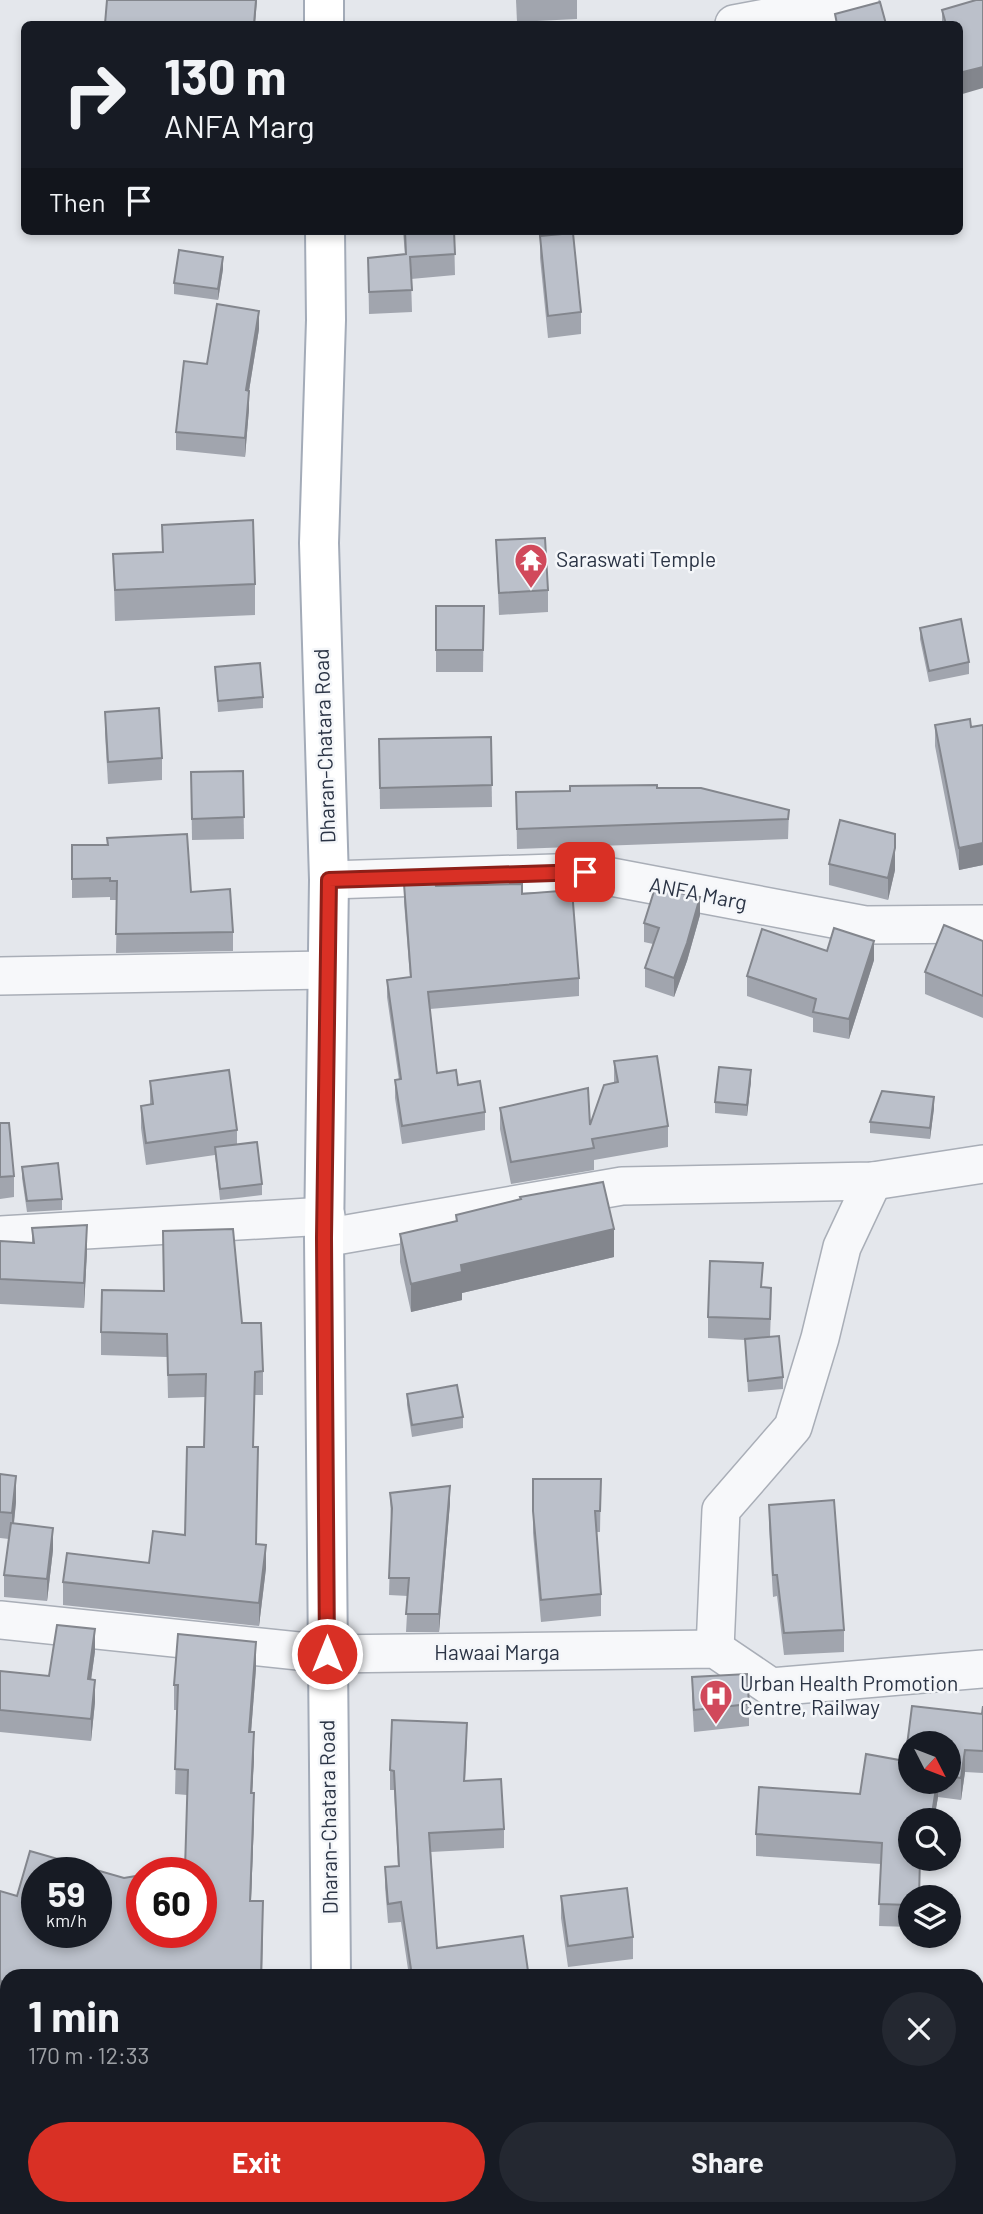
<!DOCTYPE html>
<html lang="en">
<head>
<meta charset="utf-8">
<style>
  body { margin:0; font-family:Barlow,sans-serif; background:#242831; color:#f1f3f6; height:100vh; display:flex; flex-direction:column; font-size:26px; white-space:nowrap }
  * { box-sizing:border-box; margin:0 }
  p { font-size:23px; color:#9ea1a6 }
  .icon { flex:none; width:38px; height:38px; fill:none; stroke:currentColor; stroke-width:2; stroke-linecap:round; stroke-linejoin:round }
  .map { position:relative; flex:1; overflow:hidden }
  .panel { position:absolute; left:0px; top:1969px; width:984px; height:247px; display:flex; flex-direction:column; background:#171b24; border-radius:21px 21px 0 0; box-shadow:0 4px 10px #0003 }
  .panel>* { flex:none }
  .banner { position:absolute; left:21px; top:21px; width:942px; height:214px; border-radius:10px; box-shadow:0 4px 10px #0003; background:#171b24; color:#f1f3f6; overflow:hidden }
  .needle { width:46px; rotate:132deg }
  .tools { position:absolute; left:898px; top:1731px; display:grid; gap:14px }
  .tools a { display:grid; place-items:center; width:63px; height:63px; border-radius:50%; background:#171b24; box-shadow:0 4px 10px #0003; font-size:35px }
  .speed { position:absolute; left:21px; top:1857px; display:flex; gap:14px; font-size:35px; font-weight:700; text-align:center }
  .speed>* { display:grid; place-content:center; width:91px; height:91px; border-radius:50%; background:#171b24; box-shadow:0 4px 10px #0003; line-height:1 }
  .speed small { font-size:18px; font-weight:400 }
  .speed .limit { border:10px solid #d22; background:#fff; color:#111 }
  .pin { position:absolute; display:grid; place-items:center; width:60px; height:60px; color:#fff; margin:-30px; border-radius:14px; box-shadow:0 4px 10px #0006 }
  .me { position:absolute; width:77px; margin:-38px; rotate:0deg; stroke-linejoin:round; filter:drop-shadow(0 0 5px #0008) }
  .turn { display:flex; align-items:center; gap:24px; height:147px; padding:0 28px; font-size:32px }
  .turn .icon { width:91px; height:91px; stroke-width:2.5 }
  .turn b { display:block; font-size:49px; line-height:60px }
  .then { display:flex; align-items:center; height:66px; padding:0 28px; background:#0003; gap:14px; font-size:26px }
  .round { display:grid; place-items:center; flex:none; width:74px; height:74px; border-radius:37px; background:#242831 }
  .headline { display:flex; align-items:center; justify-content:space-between; height:119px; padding:0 28px }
  h1 { font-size:42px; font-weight:700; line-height:52px }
  .action { display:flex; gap:14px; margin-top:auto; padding:14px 28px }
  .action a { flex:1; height:80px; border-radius:42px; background:#d93025; color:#fff; font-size:28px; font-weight:700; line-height:80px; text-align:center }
  .action a+a { background:#242831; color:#f1f3f6 }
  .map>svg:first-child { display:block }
</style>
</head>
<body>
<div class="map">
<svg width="983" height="2214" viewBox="0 0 983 2214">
  <rect width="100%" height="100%" fill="#e4e7ec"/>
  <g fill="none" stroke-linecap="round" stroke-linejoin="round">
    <defs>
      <g id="street">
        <polyline points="734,24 860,0"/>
        <polyline points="329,880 585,872 865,925 983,924"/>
        <polyline points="0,976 327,970"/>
        <polyline points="0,1235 326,1216"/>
        <polyline points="324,1238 622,1186 873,1181 983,1164"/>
        <polyline points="0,1620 327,1654 715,1649 771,1687 983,1669"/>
        <polyline points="715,1649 721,1510 793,1427 820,1338 842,1247 873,1181"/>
        <polyline points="366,2208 369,2214"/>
      </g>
      <g id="primary">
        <polyline points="324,0 324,24"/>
        <polyline points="325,231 326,320 319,543 329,880 324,1238 331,1976"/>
        <polyline points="327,2214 328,2208"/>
      </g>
    </defs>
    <use href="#street" stroke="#a9aeb7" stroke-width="40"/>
    <use href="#primary" stroke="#a3abb8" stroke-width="42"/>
    <use href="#street" stroke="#f7f8fa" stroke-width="37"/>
    <use href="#primary" stroke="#fff" stroke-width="38"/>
  </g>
  <g fill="#a1a5ae" fill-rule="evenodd">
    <polygon points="516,0 577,0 577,19 517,22"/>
    <polygon points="976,0 959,95 959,24 942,24 942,10"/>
    <polygon points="403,231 454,231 455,275 411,279 412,312 369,314 368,258 405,255"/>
    <polygon points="540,236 581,312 581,334 548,338 540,258"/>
    <polygon points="223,269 218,300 174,294 174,283"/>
    <polygon points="259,329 249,391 249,409 245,457 176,450 176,432 207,364"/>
    <polygon points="162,525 255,584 255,615 115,621 113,554 162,552"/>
    <polygon points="496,540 548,590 548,612 499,615"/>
    <polygon points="436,606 484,606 483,672 436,672"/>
    <polygon points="920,628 969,662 969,674 929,682 920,639"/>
    <polygon points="215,667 263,697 263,708 218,712"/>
    <polygon points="105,712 162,758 162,780 108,784 105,733"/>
    <polygon points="935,725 971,727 983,725 983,865 959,870 935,746"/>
    <polygon points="491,737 492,807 380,809 379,739"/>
    <polygon points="243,771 244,839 192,840 191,772"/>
    <polygon points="657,788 789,810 788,839 517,849 516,792"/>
    <polygon points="72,845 191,892 233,932 233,951 116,953 117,900 110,900 110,897 72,898"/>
    <polygon points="829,864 895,870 888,900 829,885"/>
    <polygon points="404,884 522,894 579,978 579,996 430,1009 437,1073 458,1085 485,1112 485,1130 402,1144 395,1098 395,1080 399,1080 387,997 387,980 410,977 404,902"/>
    <polygon points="700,915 687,961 674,997 645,987 645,968 653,944 644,942 644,923"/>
    <polygon points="983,941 983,1018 925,994 925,972"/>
    <polygon points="827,951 874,960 849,1039 813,1032 813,1018 747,996 747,976"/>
    <polygon points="614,1061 668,1126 668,1147 594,1160 594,1170 511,1184 500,1129 500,1108 590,1125 614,1082"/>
    <polygon points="150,1081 237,1130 237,1145 262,1184 262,1195 220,1200 215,1155 146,1165 141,1128 141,1106 150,1105"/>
    <polygon points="751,1081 747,1116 715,1113 715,1102"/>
    <polygon points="934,1108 930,1139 870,1133 870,1122"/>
    <polygon points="0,1123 14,1176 14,1197 0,1199"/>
    <polygon points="22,1167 62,1199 62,1210 27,1212 22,1178"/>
    <polygon points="456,1215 614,1257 462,1293 462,1300 411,1312 400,1262 400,1234 456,1221"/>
    <polygon points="32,1228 87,1251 84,1308 0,1304 0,1241 32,1243"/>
    <polygon points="163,1231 242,1323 263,1371 263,1395 255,1395 253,1447 257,1544 266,1568 259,1626 63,1605 63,1582 149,1563 185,1535 204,1447 205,1397 168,1398 167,1357 101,1355 101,1332 164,1291"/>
    <polygon points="763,1287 771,1310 770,1337 783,1377 783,1389 748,1392 745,1340 708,1338 708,1317"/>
    <polygon points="407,1394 463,1417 463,1428 412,1437 407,1405"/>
    <polygon points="0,1474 16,1502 14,1524 53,1550 47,1601 4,1597 4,1575 9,1539 0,1538"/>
    <polygon points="533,1479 601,1479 600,1532 596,1532 601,1594 601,1616 541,1622 533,1533"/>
    <polygon points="390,1493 450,1503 439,1632 406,1632 408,1596 389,1595 391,1520"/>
    <polygon points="769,1505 844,1630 844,1652 784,1655 777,1596 773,1597 769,1527"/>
    <polygon points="95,1651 91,1680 95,1702 91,1741 0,1732 0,1671 49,1676"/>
    <polygon points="256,1668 251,1732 254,1758 252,1793 254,1818 251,1901 263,1926 262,1976 7,1976 7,2008 2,2007 0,2014 0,1891 17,1896 124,1878 185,1869 187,1795 175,1794 177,1710 174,1710 174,1685"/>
    <polygon points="692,1677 749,1704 749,1726 694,1732 692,1698"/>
    <path d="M983,1706v67l-18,-1 -4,28 -23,-3 -4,23h-24v38h18l-1,6 -6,-1 -11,34v30l-31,-1 2,-62 -125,-8v-22l104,-40 45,-33 77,-47zM948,1743v39h-38z"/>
    <polygon points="467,1742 465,1781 504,1829 504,1848 431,1852 437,1948 528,1971 528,1976 409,1976 401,1922 388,1923 385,1887 385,1867 398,1866 394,1790 390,1790 390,1770"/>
    <polygon points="561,1896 633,1937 633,1959 568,1967 561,1918"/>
    <polygon points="0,2105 7,2109 7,2208 258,2208 258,2214 5,2214 0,2211"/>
    <polygon points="766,2208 964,2208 962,2214 765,2214"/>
  </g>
  <g fill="#83868d">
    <polygon points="256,0 257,0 255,24 254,24"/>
    <polygon points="983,67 983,88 959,95 959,73"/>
    <polygon points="223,257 223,269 218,300 218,289"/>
    <polygon points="259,311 259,329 246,409 246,390"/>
    <polygon points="249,391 249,409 245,457 245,438"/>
    <polygon points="983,843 983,865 959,870 959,848"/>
    <polygon points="895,848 895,870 888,900 888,878"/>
    <polygon points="700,897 700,915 687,961 674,997 674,978"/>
    <polygon points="874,941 874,960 849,1039 849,1019"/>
    <polygon points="751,1070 751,1081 747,1116 747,1105"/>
    <polygon points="934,1097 934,1108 930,1139 930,1128"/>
    <polygon points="87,1225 87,1251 84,1308 84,1283"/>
    <polygon points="614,1229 614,1257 462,1293 462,1300 411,1312 411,1284 461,1265"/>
    <polygon points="16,1476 16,1502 12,1539 12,1513"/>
    <polygon points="450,1486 450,1503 439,1632 439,1614"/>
    <polygon points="53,1528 53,1550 47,1601 47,1579"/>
    <polygon points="266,1545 266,1568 259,1626 259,1603"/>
    <polygon points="95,1629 95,1651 88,1701 88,1679"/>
    <polygon points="256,1642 256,1668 249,1758 249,1732"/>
    <polygon points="95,1680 95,1702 91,1741 91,1719"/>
    <polygon points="254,1732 254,1758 251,1818 251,1793"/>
    <polygon points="965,1750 965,1772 961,1800 961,1778"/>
    <polygon points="937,1782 938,1782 938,1797 934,1820 931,1820"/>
    <polygon points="254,1793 254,1818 250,1926 250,1901"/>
    <polygon points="263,1901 262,1976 261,1976"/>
    <polygon points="2,1981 2,2007 0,2014 0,1988"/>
    <polygon points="983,2117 983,2134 976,2162 976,2144"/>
    <rect x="255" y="2208" width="3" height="6"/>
    <polygon points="959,2208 964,2208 962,2214 958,2214"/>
  </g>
  <g fill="#bbc0ca" stroke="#83868d" stroke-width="2" fill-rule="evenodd">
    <polygon points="107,0 256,0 254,24 105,24"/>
    <polygon points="976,0 983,0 983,67 959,73 959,24 946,24 942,10"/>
    <polygon points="880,2 886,24 837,24 835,14"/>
    <polygon points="405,231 454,231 455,254 410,257 412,290 369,292 368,258 406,254"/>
    <polygon points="573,233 581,312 548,316 540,236"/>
    <polygon points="179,250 223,257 218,289 174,283"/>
    <polygon points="217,304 259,311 246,390 249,391 245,438 176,432 184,361 207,364"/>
    <polygon points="253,520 255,584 115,590 113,554 163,552 162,525"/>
    <polygon points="545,538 548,590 499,593 496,540"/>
    <polygon points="436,606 484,606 483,650 436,650"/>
    <polygon points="961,619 969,662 929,671 920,628"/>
    <polygon points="260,663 263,697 218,701 215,667"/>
    <polygon points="159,708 162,758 108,762 105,712"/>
    <polygon points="970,719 971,727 983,725 983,843 959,848 935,725"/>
    <polygon points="491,737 492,785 380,788 379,739"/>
    <polygon points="243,771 244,817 192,819 191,772"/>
    <polygon points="657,785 657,788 701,788 789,810 788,819 517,829 516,792 570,791 570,786"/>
    <polygon points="840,820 895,834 895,848 888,878 829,864"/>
    <polygon points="187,834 191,892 230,889 233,932 116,934 117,881 110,881 110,878 72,879 72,845 108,845 107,838"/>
    <polygon points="435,882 436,886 522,884 522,894 572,890 579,978 428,992 437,1073 456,1070 458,1085 480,1081 485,1112 402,1126 395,1080 401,1079 387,980 411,977 404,884"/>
    <polygon points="655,888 700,897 687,943 674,978 645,968 659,928 644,923"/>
    <polygon points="944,925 983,941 983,996 925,972"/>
    <polygon points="834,928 874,941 849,1019 813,1012 816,999 747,976 762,929 827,951"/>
    <polygon points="657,1056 668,1126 592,1139 594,1148 511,1162 500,1108 588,1088 590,1125 604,1085 618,1082 614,1061"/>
    <polygon points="719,1067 751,1070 747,1105 715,1102"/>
    <polygon points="229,1070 237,1130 146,1143 141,1106 153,1104 150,1081"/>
    <polygon points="882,1091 934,1097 930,1128 870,1122"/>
    <polygon points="0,1123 9,1123 14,1176 0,1177"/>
    <polygon points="257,1142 262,1184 220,1189 215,1147"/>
    <polygon points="58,1163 62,1199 27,1201 22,1167"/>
    <polygon points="603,1182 614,1229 461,1265 462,1272 411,1284 400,1234 457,1221 456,1215 521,1199 520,1197"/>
    <polygon points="87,1225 84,1283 0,1279 0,1241 34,1243 32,1228"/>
    <polygon points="233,1229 242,1323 261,1323 263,1371 255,1372 253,1447 258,1447 256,1544 266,1545 259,1603 63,1582 67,1553 149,1563 153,1531 185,1535 187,1447 204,1447 206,1374 168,1375 167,1334 101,1332 102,1290 164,1291 163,1231"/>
    <polygon points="710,1261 763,1263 761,1287 771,1288 770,1319 708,1317"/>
    <polygon points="779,1336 783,1377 748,1381 745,1339"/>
    <polygon points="457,1385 463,1417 412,1425 407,1394"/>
    <polygon points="0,1474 16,1476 12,1513 0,1512"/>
    <polygon points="533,1479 601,1479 600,1511 595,1511 601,1594 541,1600 533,1511"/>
    <polygon points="450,1486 439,1614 406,1614 409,1578 389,1578 392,1508 390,1493"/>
    <polygon points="834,1500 844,1630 784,1633 777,1575 773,1575 769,1505"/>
    <polygon points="11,1523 53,1528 47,1579 4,1575"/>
    <polygon points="57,1625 95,1629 88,1679 95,1680 91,1719 0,1710 0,1671 49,1676"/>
    <path d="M178,1634l78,8 -7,90h5l-3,61h3l-4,108h13l-2,75h-163l-3,-1v1h-88v7l-5,-2 -2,7v-97l17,5 13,-45 94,27 18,-3v57h59v-60h-42l26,-3 3,-99 -13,-1 3,-84h-4zM37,1872h59v60h-59z"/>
    <polygon points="747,1674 749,1704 694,1710 692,1677"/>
    <polygon points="912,1706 982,1714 983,1706 983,1751 965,1750 961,1778 948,1776 948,1743 910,1743 910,1782 937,1782 931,1820 910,1820 910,1858 920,1858 919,1897 910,1897 910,1905 879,1904 882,1843 756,1834 759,1787 860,1794 866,1754 905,1761"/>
    <polygon points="392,1720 467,1723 464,1781 501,1779 504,1829 429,1833 437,1948 523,1936 528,1971 499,1976 412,1976 401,1902 388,1904 385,1867 399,1866 394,1771 390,1770"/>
    <polygon points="627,1888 633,1937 568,1946 561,1896"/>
    <polygon points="976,2083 983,2085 983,2117 976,2144"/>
    <polygon points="0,2105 7,2109 7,2190 0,2186"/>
    <polygon points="37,2208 255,2208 255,2214 46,2214"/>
    <polygon points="457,2208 608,2208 609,2214 459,2214"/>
    <polygon points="766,2208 959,2208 958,2214 833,2214 815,2210 814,2214 765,2214"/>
  </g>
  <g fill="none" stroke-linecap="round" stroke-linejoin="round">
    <defs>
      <polyline id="route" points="327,1654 324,1238 329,880 585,872"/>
    </defs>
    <use href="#route" stroke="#8d1f18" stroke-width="18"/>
    <use href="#route" stroke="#d93025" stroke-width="12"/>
  </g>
  <defs>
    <symbol id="temple-pin" viewBox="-11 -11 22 30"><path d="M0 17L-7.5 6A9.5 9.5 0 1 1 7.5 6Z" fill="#d1495b" stroke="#f4f6f9"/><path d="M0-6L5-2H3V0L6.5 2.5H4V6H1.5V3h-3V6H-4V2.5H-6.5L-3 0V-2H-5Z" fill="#fff"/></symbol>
    <symbol id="hospital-pin" viewBox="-11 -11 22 30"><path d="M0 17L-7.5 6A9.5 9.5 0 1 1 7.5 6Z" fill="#d1495b" stroke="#f4f6f9"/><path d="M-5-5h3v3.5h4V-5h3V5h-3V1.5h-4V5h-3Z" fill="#fff"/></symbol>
  </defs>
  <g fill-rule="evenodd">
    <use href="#temple-pin" x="512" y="541" width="38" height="52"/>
    <use href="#hospital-pin" x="697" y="1677" width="38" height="52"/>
  </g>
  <g text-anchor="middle" stroke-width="5" stroke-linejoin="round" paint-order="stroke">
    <g font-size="21" fill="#2b3445" stroke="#f4f6f9" text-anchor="start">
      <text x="556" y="567">Saraswati Temple</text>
      <text x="740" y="1691">Urban Health Promotion<tspan x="740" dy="24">Centre, Railway</tspan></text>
    </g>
    <g font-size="21" fill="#2b3445" stroke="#f4f6f9">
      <text transform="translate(325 746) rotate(-92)" y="7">Dharan-Chatara Road</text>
      <text transform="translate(698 894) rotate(11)" y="7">ANFA Marg</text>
      <text x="497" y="1660">Hawaai Marga</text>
      <text transform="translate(329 1817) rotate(-91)" y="7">Dharan-Chatara Road</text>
    </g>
  </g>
</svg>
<div class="tools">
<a><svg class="needle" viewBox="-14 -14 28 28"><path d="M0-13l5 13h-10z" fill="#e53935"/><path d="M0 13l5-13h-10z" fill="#9ea1a6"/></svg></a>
<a><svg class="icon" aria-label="search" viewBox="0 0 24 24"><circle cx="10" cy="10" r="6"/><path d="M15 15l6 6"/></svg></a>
<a><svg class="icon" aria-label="layers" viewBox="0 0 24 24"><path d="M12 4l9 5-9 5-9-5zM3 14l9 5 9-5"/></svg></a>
</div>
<div class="speed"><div>59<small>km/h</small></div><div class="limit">60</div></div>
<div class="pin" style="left:585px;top:872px;background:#d93025"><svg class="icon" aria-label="arrive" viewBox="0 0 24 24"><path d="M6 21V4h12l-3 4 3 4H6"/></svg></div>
<svg class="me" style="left:327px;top:1654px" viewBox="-20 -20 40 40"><circle r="17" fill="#d93025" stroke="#fff" stroke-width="3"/><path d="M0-11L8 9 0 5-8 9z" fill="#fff"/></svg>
<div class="banner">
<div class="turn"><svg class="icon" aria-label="right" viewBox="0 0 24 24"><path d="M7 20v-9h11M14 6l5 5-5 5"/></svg><div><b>130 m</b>ANFA Marg</div></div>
<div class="then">Then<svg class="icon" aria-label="arrive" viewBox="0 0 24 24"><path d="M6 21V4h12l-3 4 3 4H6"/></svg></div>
</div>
<section class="panel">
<div class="headline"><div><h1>1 min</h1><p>170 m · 12:33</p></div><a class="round"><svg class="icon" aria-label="close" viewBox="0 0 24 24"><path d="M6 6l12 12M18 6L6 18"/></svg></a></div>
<div class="action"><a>Exit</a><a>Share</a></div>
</section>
</div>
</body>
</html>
